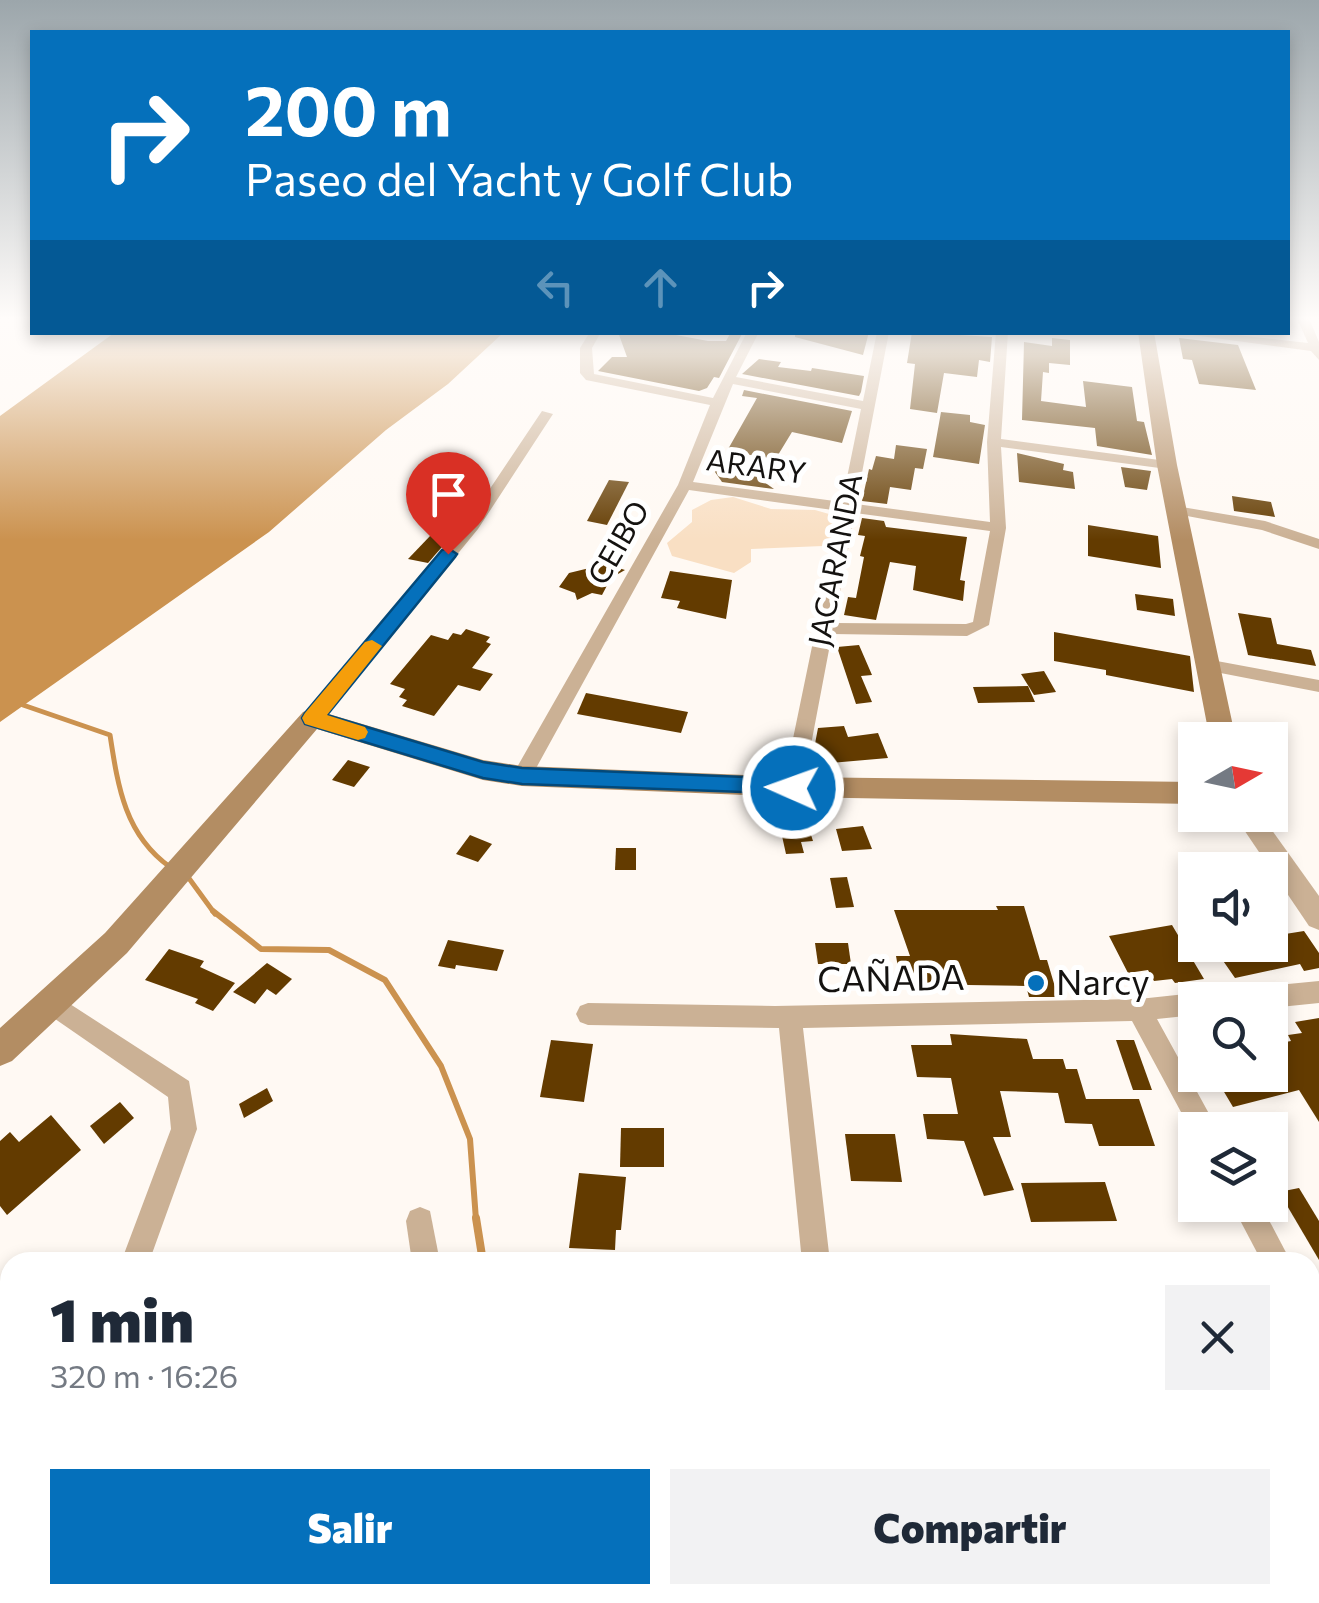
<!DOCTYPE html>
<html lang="es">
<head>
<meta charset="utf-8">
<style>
  body { margin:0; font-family:Commissioner,sans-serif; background:#f2f2f3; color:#1f2937; height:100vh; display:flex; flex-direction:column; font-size:38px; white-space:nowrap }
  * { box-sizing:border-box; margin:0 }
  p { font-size:32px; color:#747a83 }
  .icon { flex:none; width:55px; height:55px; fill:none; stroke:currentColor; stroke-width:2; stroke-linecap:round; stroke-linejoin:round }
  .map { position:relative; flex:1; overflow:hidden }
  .sheet { position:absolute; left:0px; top:1252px; width:1320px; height:352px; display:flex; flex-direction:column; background:#fff; border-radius:30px 30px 0 0; box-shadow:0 5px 15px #0003 }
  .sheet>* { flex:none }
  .banner { position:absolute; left:30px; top:30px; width:1260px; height:305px; border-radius:0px; box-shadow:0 5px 15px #0003; background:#0570bb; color:#fff; overflow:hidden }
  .needle { width:65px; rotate:81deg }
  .buttons { position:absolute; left:1178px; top:722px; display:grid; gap:20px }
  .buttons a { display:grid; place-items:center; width:110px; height:110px; border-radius:0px; background:#fff; box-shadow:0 5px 15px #0003; font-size:50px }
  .pin { position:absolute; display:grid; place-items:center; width:85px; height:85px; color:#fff; margin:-102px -42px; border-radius:50% 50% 50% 0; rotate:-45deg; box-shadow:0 0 10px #0007 }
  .pin .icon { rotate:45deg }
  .me { position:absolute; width:110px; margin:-55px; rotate:272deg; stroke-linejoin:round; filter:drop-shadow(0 0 8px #0008) }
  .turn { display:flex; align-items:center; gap:35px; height:210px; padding:0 50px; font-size:45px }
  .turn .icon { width:130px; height:130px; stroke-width:2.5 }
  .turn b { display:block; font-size:70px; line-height:85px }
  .lanes { display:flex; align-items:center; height:95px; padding:0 50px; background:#0003; justify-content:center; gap:50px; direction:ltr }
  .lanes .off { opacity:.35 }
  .round { display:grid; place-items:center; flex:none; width:105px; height:105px; border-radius:0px; background:#f2f2f3 }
  .summary { display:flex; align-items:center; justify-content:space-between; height:170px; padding:0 50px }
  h1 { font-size:60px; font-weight:800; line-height:75px }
  .button { display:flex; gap:20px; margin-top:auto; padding:20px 50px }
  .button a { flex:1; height:115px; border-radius:0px; background:#0570bb; color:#fff; font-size:40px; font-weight:800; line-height:115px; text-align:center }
  .button a+a { background:#f2f2f3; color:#1f2937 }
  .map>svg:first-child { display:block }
</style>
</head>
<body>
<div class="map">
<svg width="1319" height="1603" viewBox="0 0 1319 1603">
  <rect width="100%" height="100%" fill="#fff9f3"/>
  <polygon fill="#f9dfc3" points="733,497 771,509 815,510 836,516 837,538 823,546 751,549 751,562 734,573 672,556 667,543 692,522 692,510 711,500"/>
  <polygon fill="#cb924f" points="114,333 503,333 448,384 386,430 269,532 0,722 0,416"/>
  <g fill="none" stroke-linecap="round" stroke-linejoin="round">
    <g stroke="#cb924f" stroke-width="5">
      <path d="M23,705l87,30c8,52 15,100 60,132"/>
      <polyline points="188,877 215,914"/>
    </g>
    <polyline stroke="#cb924f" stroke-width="6" points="213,911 261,949 329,950 385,980 441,1066 470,1139 476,1220"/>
    <polyline stroke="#cb924f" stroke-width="8" points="476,1218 483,1262"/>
  </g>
  <g fill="#633b00">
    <polygon points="618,332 660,332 708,341 726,341 731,332 743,332 719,378 714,377 707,388 699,391 598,371 612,357 627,357"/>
    <polygon points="795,332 869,332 863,355 795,337"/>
    <polygon points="912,332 992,337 990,362 979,360 977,377 944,373 937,413 910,409 915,364 907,363"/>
    <polygon points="1052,338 1070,340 1070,365 1049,363 1049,373 1043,372 1041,401 1086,407 1083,381 1132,387 1137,421 1144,422 1152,455 1097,446 1095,428 1022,420 1024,342 1052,346"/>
    <polygon points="1179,338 1238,345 1256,390 1199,384 1192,360 1183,359"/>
    <polygon points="759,359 781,362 778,367 811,371 812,368 864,376 861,392 859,396 742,374"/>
    <polygon points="744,390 852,411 842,443 792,432 778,455 770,454 769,458 727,451 757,398 742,396"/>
    <polygon points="941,412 970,415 970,422 985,425 979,464 933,457"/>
    <polygon points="896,445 927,449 923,469 915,468 911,490 890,487 887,504 862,501 869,469 872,470 876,456 894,459"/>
    <polygon points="1017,453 1064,464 1063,470 1073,472 1075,489 1019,482"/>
    <polygon points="725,454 774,489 722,482 715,472"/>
    <polygon points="1121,467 1151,471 1147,490 1125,487"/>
    <polygon points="609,480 629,482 607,525 587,521"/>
    <polygon points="1232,496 1271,502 1275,517 1234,511"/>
    <polygon points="862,518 884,521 886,527 967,537 960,580 965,581 963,601 913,590 916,566 890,562 876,620 844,615 848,597 856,598 864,557 860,556 865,536 858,535"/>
    <polygon points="1088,525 1158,536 1161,568 1088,556"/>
    <polygon points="431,535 448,540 428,563 408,559"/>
    <polygon points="606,564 625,570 611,578 602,595 592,593 577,600 575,593 559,587 569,573"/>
    <polygon points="670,571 732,580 726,619 677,608 680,601 661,598"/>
    <polygon points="1135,594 1173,599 1175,616 1137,610"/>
    <polygon points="1238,613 1271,618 1277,644 1311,650 1316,666 1248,655"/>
    <polygon points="466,629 490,637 486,642 491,644 472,668 493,674 480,691 458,685 434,716 402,706 407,700 399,697 405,689 390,684 431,635 448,640 453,633 461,635"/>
    <polygon points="1054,632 1190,656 1194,692 1106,675 1106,670 1054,661"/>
    <polygon points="859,645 872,675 861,676 872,702 856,704 837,647"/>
    <polygon points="1044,671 1056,692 1034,695 1021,674"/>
    <polygon points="1028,686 1035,702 978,703 973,687"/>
    <polygon points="586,693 688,712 681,733 577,714"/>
    <polygon points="844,726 848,737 878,733 888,758 819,764 814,749 818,728"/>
    <polygon points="348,760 370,767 354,787 332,780"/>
    <polygon points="800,801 813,841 801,842 804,853 786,854 780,827 791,826 784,802"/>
    <polygon points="863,826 872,849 842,851 836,829"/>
    <polygon points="470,835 492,844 478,862 456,854"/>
    <polygon points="616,848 636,848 636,870 615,870"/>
    <polygon points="847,877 854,907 836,908 830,878"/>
    <polygon points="996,906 1024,906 1040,960 1047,960 1058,997 1029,997 1026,986 901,984 896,956 910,956 894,910 998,910"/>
    <polygon points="1172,925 1204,979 1175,983 1172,979 1154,981 1148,970 1128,973 1109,936"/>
    <polygon points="1304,931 1319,953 1319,968 1304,971 1300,964 1235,978 1217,952 1270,945 1270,941 1282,938 1279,935"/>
    <polygon points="448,940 504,950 497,971 456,965 455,969 438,966"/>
    <polygon points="815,943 848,943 851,964 818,964"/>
    <polygon points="169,949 204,961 200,967 235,983 213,1011 195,1003 198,999 145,980"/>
    <polygon points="267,963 292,979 276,995 267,989 255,1004 233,992"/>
    <polygon points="1319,1018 1319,1122 1299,1090 1233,1107 1214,1075 1270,1075 1270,1045 1291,1041 1288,1035 1302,1033 1295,1022"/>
    <polygon points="950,1034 1027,1039 1033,1059 1063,1059 1066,1069 1077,1069 1086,1099 1139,1099 1155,1146 1099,1146 1092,1124 1065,1123 1058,1093 1000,1091 1011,1137 993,1137 1014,1190 984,1196 964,1141 927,1139 923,1114 958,1114 951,1078 917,1077 911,1045 952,1045"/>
    <polygon points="551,1040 593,1044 584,1102 540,1097"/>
    <polygon points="1116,1040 1134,1040 1152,1090 1133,1090"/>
    <polygon points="267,1088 273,1101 244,1118 239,1104"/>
    <polygon points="120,1102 134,1118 104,1144 90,1126"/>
    <polygon points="51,1115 81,1150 7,1215 0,1206 0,1141 10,1132 19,1142"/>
    <polygon points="621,1128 664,1128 664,1167 620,1167"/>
    <polygon points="845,1134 895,1134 902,1182 851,1181"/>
    <polygon points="579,1173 626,1177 621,1230 616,1230 615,1250 569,1248"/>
    <polygon points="1105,1182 1117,1221 1031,1222 1021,1183"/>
    <polygon points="1299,1188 1319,1221 1319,1260 1279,1192"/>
  </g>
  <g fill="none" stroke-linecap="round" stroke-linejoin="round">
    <g fill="#cbb195" fill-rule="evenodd">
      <polygon points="1296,316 1308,316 1319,342 1319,360 1311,351 1170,332 1211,332 1308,343"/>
      <path d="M590,332h11l-9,16 2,26 119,24 34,-66h12l-23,45 127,24 14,-69h12l-33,172 134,18 -3,-80 9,-110h12l-7,107 166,22 7,4 -7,4 -166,-22 5,81 -17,97 -22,11 -135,-2 -29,153 -10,8 -10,-8 57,-276 -151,-21 -160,291 -7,2 -10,-7 166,-291 32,-80 -124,-25 -6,-7v-25zM733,384l128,25 -19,93 -149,-20zM855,513l135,18 -17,91 -7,2 -132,-1z"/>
      <polygon points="542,411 553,414 478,529 319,723 305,723 303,718 305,713 467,523"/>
      <polygon points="1176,506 1265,521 1319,539 1319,549 1262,530 1171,513 1171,507"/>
      <polygon points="1206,659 1319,680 1319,692 1200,669 1197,665 1200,661"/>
      <polygon points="1319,981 1319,1003 1270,1008 1270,1000 1226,1000 1230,992 1238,989"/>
      <polygon points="53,993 189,1081 197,1129 149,1262 121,1262 171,1129 168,1097 45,1012 41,1004 45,996"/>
      <polygon points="1195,993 1205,1000 1195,1000 1195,1015 1157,1019 1218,1130 1195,1130 1195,1138 1132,1021 803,1028 830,1262 802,1262 779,1028 588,1025 580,1022 576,1014 580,1006 588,1003 775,1006 1139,999"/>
      <polygon points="1232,1205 1261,1205 1291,1262 1262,1262"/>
      <polygon points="420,1207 430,1211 440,1262 412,1262 406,1221 410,1211"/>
      <polygon points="1310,1305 1319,1309 1319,1350 1310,1346"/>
      <polygon points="10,1552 10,1595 16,1595 13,1603 0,1603 0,1556"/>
      <polygon points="338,1595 393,1595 394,1598 392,1603 341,1603"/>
      <polygon points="823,1595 857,1595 858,1603 824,1603"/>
    </g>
    <polygon fill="#cbb195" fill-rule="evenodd" points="1234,815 1261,815 1319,896 1319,930 1309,926"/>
    <g fill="#b38d63" fill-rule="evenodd">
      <polygon points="1138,332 1154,332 1177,465 1236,740 1210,740 1157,465"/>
      <polygon points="312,709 483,760 522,766 793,777 1195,782 1195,804 793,797 522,786 483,780 317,729 127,953 12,1061 0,1066 0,1028 105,933 303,712"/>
    </g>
  </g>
  <linearGradient id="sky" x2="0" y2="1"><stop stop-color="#9ca6ab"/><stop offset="0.59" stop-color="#fffcfa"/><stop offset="1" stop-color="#fffcfa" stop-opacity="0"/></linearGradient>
  <rect width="1319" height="540" fill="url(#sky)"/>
  <polygon fill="#0570bb" stroke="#03497a" stroke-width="2.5" points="448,548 457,554 455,557 327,715 483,762 522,768 793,779 804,788 801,794 522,784 483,778 305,724 302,718 305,713 442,550"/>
  <polygon fill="#f59e0b" points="372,640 382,646 327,715 365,727 368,732 365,738 358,740 305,724 302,718 305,713 365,642"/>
  <circle fill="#0570bb" stroke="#fff" stroke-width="4" cx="1036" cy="983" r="10"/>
  <g text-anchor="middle" stroke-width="10" stroke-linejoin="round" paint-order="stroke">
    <g font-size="30" fill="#141210" stroke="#fff">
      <text transform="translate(756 467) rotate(8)" y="10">ARARY</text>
      <text transform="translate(619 543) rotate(-60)" y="10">CEIBO</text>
      <text transform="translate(836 560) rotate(-79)" y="10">JACARANDA</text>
    </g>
    <g font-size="35" fill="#141210" stroke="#fff">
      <text transform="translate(891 979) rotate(-1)" y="12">CAÑADA</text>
    </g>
    <g font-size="35" fill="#141210" stroke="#fff" text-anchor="start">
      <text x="1056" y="995">Narcy</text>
    </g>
  </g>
</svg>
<div class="buttons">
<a><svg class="needle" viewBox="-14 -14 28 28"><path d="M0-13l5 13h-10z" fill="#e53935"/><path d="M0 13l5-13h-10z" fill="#747a83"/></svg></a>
<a><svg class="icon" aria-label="sound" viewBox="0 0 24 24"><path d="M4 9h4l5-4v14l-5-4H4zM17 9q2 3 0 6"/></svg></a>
<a><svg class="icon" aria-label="search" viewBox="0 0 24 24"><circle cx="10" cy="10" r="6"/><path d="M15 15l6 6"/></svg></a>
<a><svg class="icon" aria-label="layers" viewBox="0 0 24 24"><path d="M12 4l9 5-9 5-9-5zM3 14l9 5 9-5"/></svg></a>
</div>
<div class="pin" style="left:448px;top:554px;background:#d93025"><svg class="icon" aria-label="arrive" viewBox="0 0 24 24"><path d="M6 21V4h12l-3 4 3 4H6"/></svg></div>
<svg class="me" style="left:793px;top:788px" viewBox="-20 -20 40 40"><circle r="17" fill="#0570bb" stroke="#fff" stroke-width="3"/><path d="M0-11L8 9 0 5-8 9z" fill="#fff"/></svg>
<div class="banner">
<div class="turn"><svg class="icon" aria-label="right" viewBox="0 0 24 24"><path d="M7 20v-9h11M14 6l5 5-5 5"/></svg><div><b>200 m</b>Paseo del Yacht y Golf Club</div></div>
<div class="lanes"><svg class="icon off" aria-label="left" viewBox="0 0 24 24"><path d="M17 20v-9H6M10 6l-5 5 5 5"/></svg><svg class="icon off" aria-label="ahead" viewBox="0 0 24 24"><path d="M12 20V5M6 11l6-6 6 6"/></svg><svg class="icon" aria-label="right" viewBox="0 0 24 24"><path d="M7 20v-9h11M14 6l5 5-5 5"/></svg></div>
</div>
<section class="sheet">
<div class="summary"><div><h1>1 min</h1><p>320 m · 16:26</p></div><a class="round"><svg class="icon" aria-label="close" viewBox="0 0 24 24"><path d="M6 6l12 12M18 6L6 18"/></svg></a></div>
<div class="button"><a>Salir</a><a>Compartir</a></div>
</section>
</div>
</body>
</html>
